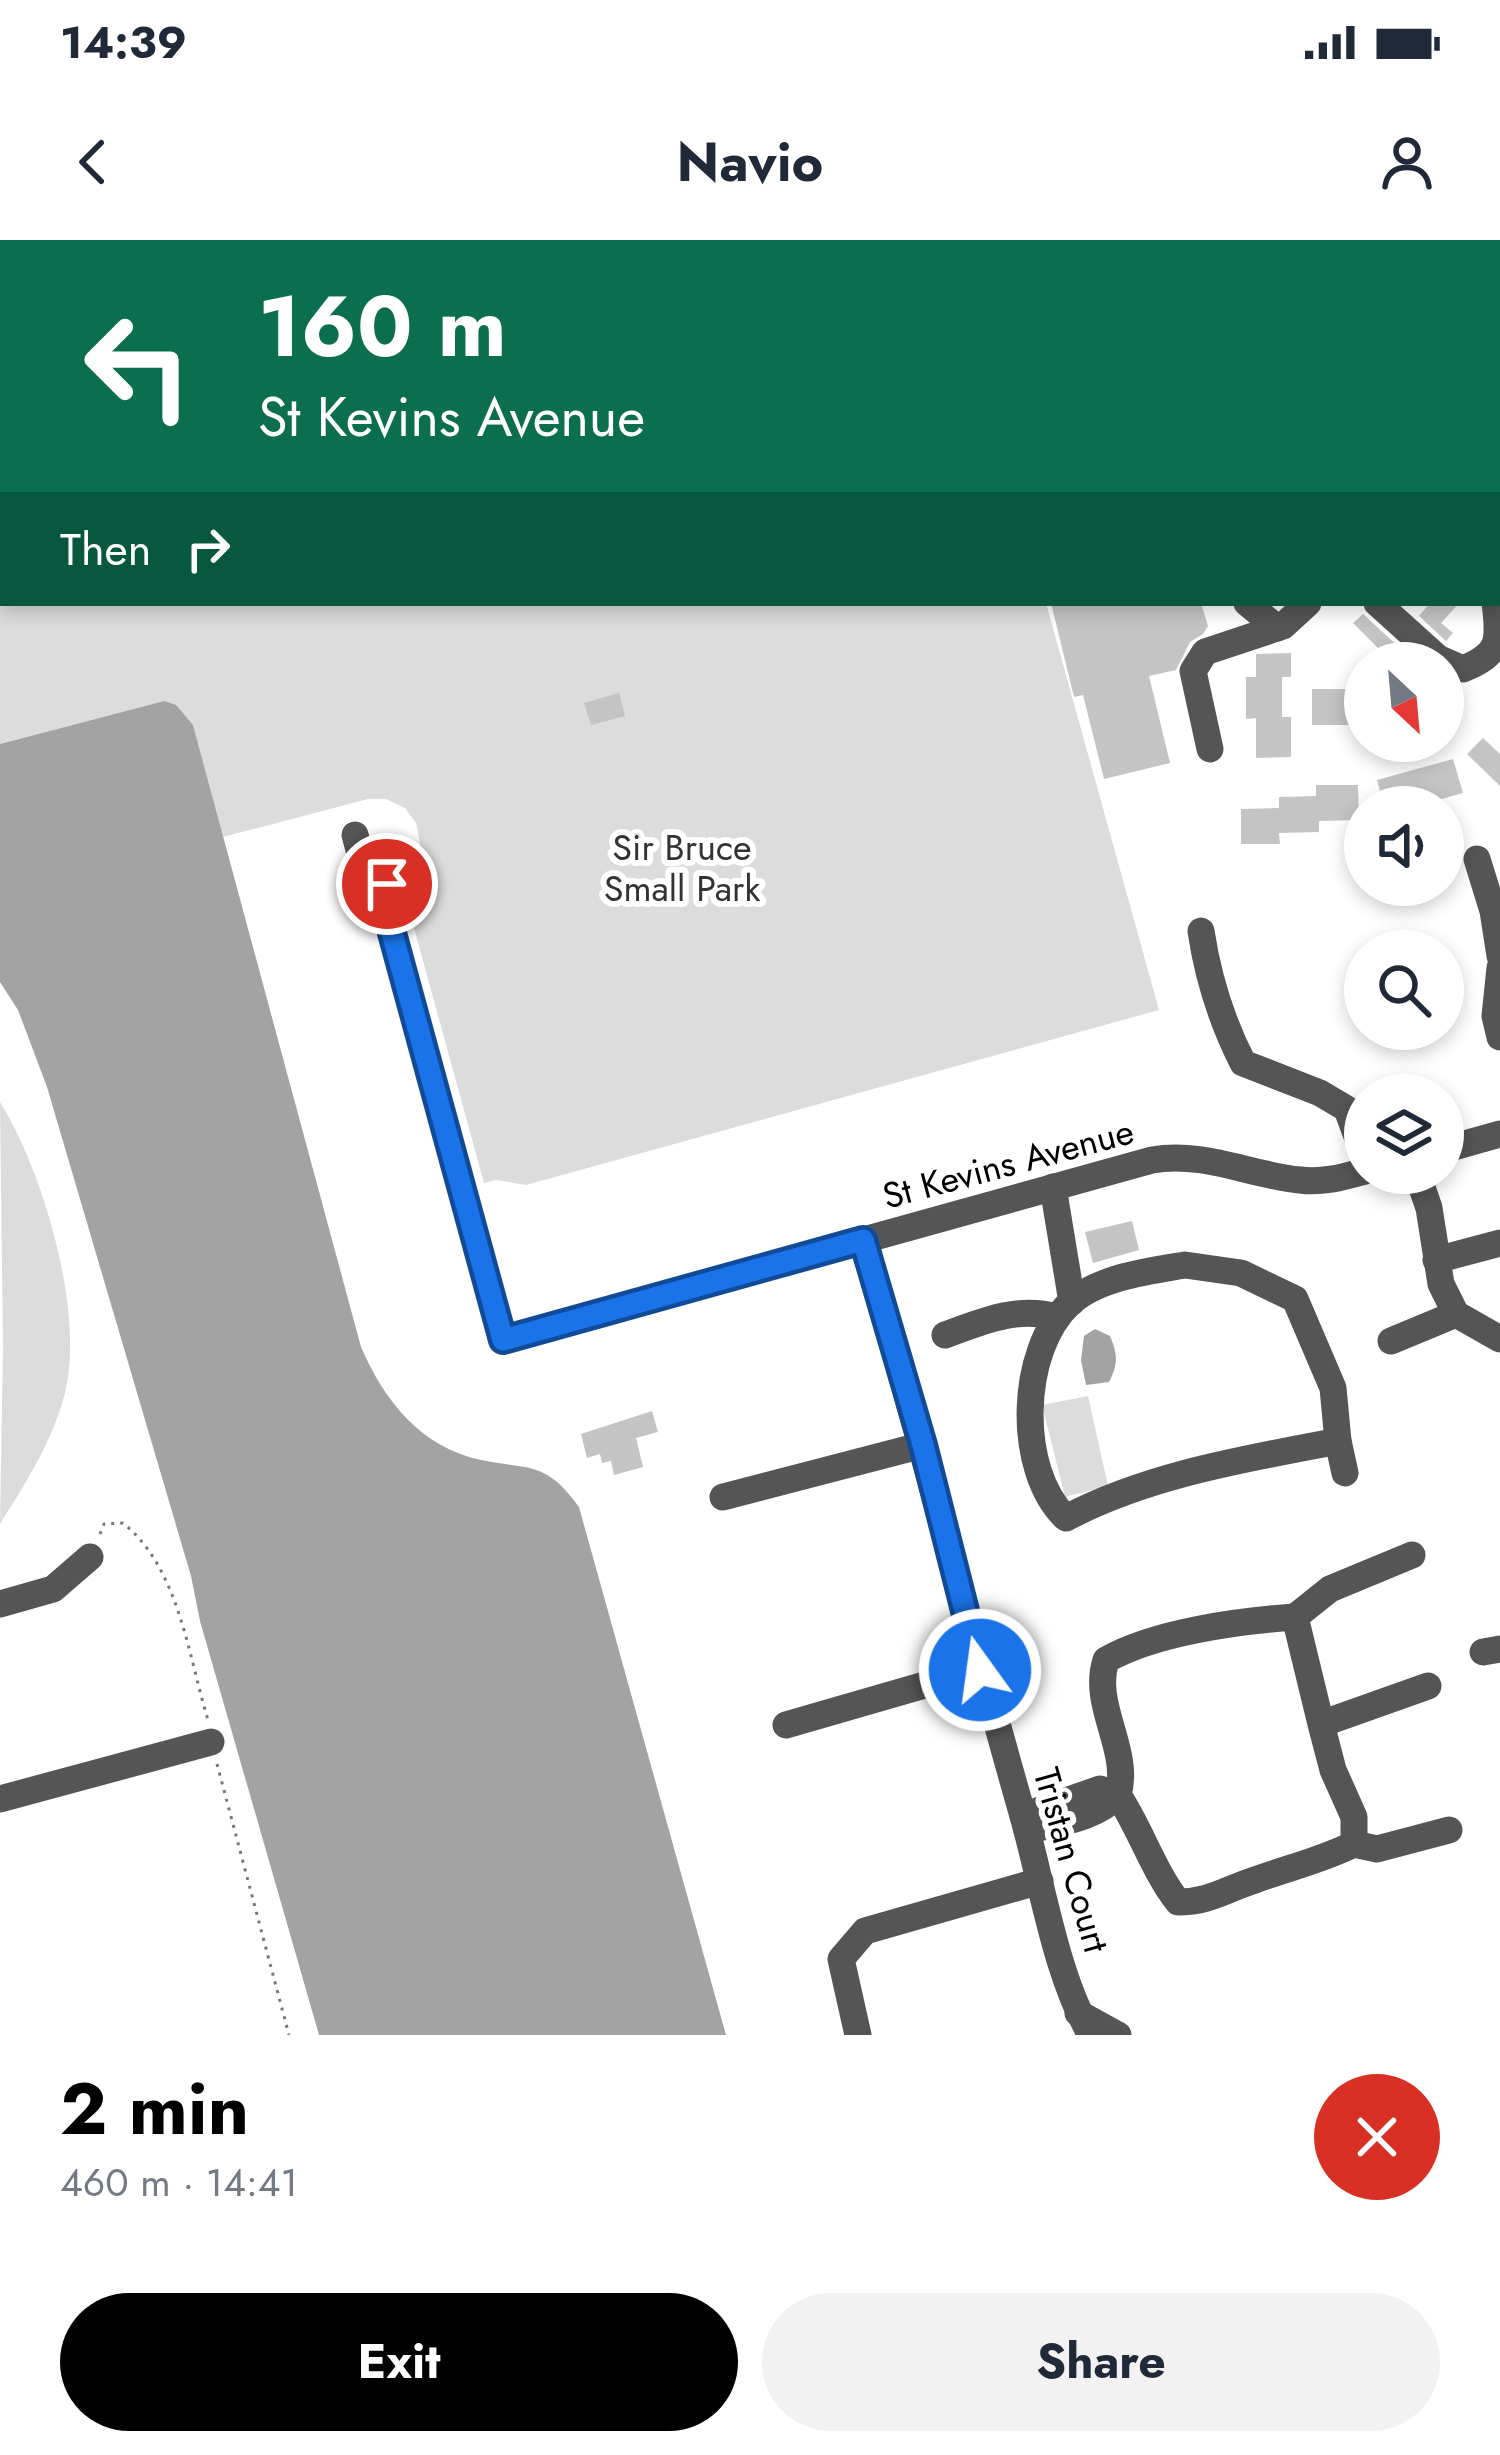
<!DOCTYPE html>
<html lang="en">
<head>
<meta charset="utf-8">
<style>
  body { margin:0; font-family:Jost,sans-serif; background:#f2f2f3; color:#1f2937; height:100vh; display:flex; flex-direction:column; font-size:45px; white-space:nowrap }
  * { box-sizing:border-box; margin:0 }
  p { font-size:39px; color:#747a83 }
  .icon { flex:none; width:66px; height:66px; fill:none; stroke:currentColor; stroke-width:2; stroke-linecap:round; stroke-linejoin:round }
  .map { position:relative; height:1795px; overflow:hidden }
  .drawer { display:flex; flex-direction:column; background:#fff; flex:1 }
  .drawer>* { flex:none }
  .hud { position:absolute; left:0px; top:0px; width:1500px; height:366px; box-shadow:0 6px 18px #0003; background:#0b6e4f; color:#fff; overflow:hidden }
  .needle { width:78px; rotate:154deg }
  .controls { position:absolute; left:1344px; top:402px; display:grid; gap:24px }
  .controls a { display:grid; place-items:center; width:120px; height:120px; border-radius:50%; background:#fff; box-shadow:0 6px 18px #0003; font-size:60px }
  .pin { position:absolute; display:grid; place-items:center; width:102px; height:102px; color:#fff; margin:-51px; border:6px solid #fff; border-radius:50%; box-shadow:0 3px 12px #0007 }
  .me { position:absolute; width:132px; margin:-66px; rotate:346deg; stroke-linejoin:round; filter:drop-shadow(0 0 9px #0008) }
  .turn { display:flex; align-items:center; gap:42px; height:252px; padding:0 60px; font-size:54px }
  .turn .icon { width:156px; height:156px; stroke-width:2.5 }
  .turn b { display:block; font-size:84px; line-height:102px }
  .then { display:flex; align-items:center; height:114px; padding:0 60px; background:#0003; gap:24px; font-size:45px }
  .round { display:grid; place-items:center; flex:none; width:126px; height:126px; border-radius:63px; background:#f2f2f3 }
  .headline { display:flex; align-items:center; justify-content:space-between; height:204px; padding:0 60px }
  h1 { font-size:72px; font-weight:700; line-height:90px; color:#000 }
  .action { display:flex; gap:24px; margin-top:auto; padding:24px 60px }
  .action a { flex:1; height:138px; border-radius:72px; background:#000; color:#fff; font-size:48px; font-weight:700; line-height:138px; text-align:center }
  .action a+a { background:#f2f2f3; color:#1f2937 }
  .status { display:flex; justify-content:space-between; align-items:center; height:84px; padding:0 60px; background:#fff; direction:ltr }
  .status svg { height:33px; fill:currentColor }
  header { display:flex; justify-content:space-between; align-items:center; height:156px; padding:0 60px; background:#fff; font-size:54px; font-weight:700 }
  .map>svg:first-child { display:block }
</style>
</head>
<body>
<div class="status"><b>14:39</b><svg viewBox="0 0 49 12"><path d="M0 12V9h3v3zM5 12V6h3v6zM10 12V3h3v9zM15 12V0h3v12zM26 1h20v11H26zM47 4h2v5h-2z"/></svg></div>
<header><svg class="icon" aria-label="back" viewBox="0 0 24 24"><path d="M15 5l-7 7 7 7"/></svg>Navio<svg class="icon" aria-label="person" viewBox="0 0 24 24"><circle cx="12" cy="8" r="4"/><path d="M4 21q1-7 8-7t8 7"/></svg></header>
<div class="map">
<svg width="1500" height="1795" viewBox="0 0 1500 1795">
  <rect width="100%" height="100%" fill="#fff"/>
  <g fill="#dcdcdc">
    <polygon points="0,0 932,0 933,3 3,3 3,363 1046,363 1159,770 526,945 496,940 484,943 411,677 420,603 416,583 405,568 386,559 368,559 223,597 193,485 164,461 0,504"/>
    <path d="M0,862c43,69 85,210 65,291 -13,49 -38,88 -65,131l3,-176z"/>
    <polygon points="1088,1156 1108,1246 1065,1257 1042,1165"/>
  </g>
  <g fill="#a3a3a3">
    <path d="M164,461l12,4 17,20 168,622c23,53 59,100 120,113 49,10 64,0 98,47l147,528h-407l-119,-414 -9,-45 -144,-489 -29,-77 -18,-28v-238z"/>
    <path d="M1095,1089l15,7c8,19 8,28 -1,46l-23,3 -5,-25 3,-24z"/>
  </g>
  <g fill="#c4c4c4">
    <polygon points="1051,363 1201,363 1208,386 1203,394 1190,402 1176,430 1149,436 1170,523 1104,539 1083,455 1074,457"/>
    <polygon points="1430,363 1459,363 1441,383 1453,393 1446,401 1419,376"/>
    <polygon points="1363,374 1403,411 1392,422 1353,383"/>
    <polygon points="1291,413 1291,437 1282,437 1282,477 1291,477 1291,517 1256,518 1256,478 1246,479 1246,437 1256,437 1256,414"/>
    <polygon points="1312,449 1352,449 1352,454 1365,454 1365,479 1357,480 1358,485 1312,485"/>
    <polygon points="619,453 625,476 591,485 584,463"/>
    <polygon points="1483,498 1500,514 1500,546 1467,514"/>
    <polygon points="1453,519 1463,553 1413,567 1384,567 1377,540"/>
    <polygon points="1316,545 1358,545 1359,580 1319,581 1319,592 1279,593 1280,604 1241,604 1241,569 1279,568 1279,557 1316,556"/>
    <polygon points="1132,981 1139,1010 1093,1023 1085,992"/>
    <polygon points="652,1171 658,1192 636,1198 643,1227 614,1235 611,1221 602,1223 600,1214 587,1218 581,1194"/>
  </g>
  <g fill="none" stroke-linecap="round" stroke-linejoin="round">
    <g stroke="#777" stroke-width="3" stroke-dasharray="3 6" stroke-linecap="butt">
      <path d="M100,1294l4,-10 19,-1c56,45 65,132 85,197"/>
      <polyline points="217,1524 289,1795"/>
    </g>
    <g stroke="#555" stroke-width="27">
      <polyline points="1497,43 1500,42"/>
      <polyline points="1497,265 1500,277"/>
      <polyline points="1247,363 1277,388"/>
      <path d="M1377,363l61,55 25,11c37,-15 37,-28 32,-66"/>
      <polyline points="1210,509 1193,431 1205,412 1283,386 1308,363"/>
      <path d="M355,595l10,37 22,12 5,49 112,407 648,-180c51,-9 98,15 148,20 23,3 43,-3 65,-9"/>
      <polyline points="1477,619 1493,671 1500,716"/>
      <path d="M1201,691c7,47 20,89 42,132l77,30 27,16 18,49"/>
      <polyline points="1500,728 1495,776 1500,797"/>
      <polyline points="1443,910 1500,894"/>
      <polyline points="1417,933 1429,968 1441,1044 1456,1074 1500,1099"/>
      <polyline points="1053,947 1072,1062"/>
      <path d="M863,1000c56,191 105,384 160,576 19,67 33,160 68,219"/>
      <polyline points="1436,1020 1500,1003"/>
      <path d="M1185,1025l56,8 54,26 38,89 5,53c-92,18 -188,33 -272,77 -50,-47 -47,-168 4,-215 29,-26 79,-32 115,-38z"/>
      <path d="M945,1095c38,-14 72,-29 112,-18"/>
      <polyline points="1391,1101 1456,1074"/>
      <polyline points="1338,1201 1345,1233"/>
      <polyline points="723,1257 923,1205"/>
      <polyline points="0,1364 53,1349 90,1317"/>
      <polyline points="1295,1377 1330,1349 1412,1315"/>
      <polyline points="1483,1412 1500,1409"/>
      <path d="M1321,1484l-26,-107c-56,4 -140,15 -189,43 -15,46 25,89 12,135 23,35 35,75 60,107 30,0 47,-12 74,-21 35,-13 68,-20 102,-37v-27l-21,-47 -12,-46 107,-38"/>
      <polyline points="786,1485 980,1429"/>
      <polyline points="0,1559 211,1502"/>
      <path d="M1023,1576l77,-27 18,6c-22,24 -61,28 -91,36"/>
      <polyline points="1354,1604 1377,1609 1449,1590"/>
      <polyline points="1078,1773 1118,1795"/>
      <polyline points="858,1795 841,1719 865,1691 1040,1641"/>
    </g>
  </g>
  <g fill="none" stroke-linecap="round" stroke-linejoin="round">
    <defs>
      <polyline id="route" points="387,644 392,693 503,1100 863,1000 923,1205 980,1430"/>
    </defs>
    <use href="#route" stroke="#114b97" stroke-width="30"/>
    <use href="#route" stroke="#1a73e8" stroke-width="21"/>
  </g>
  <g text-anchor="middle" stroke-width="12" stroke-linejoin="round" paint-order="stroke">
    <g font-size="36" fill="#333" stroke="#fff">
      <text x="682" y="620">Sir Bruce<tspan x="682" dy="41">Small Park</tspan></text>
    </g>
    <g font-size="36" fill="#000" stroke="#fff">
      <text transform="translate(1008 923) rotate(-15)" y="13">St Kevins Avenue</text>
      <text transform="translate(1072 1620) rotate(74)" y="13">Tristan Court</text>
    </g>
  </g>
</svg>
<div class="controls">
<a><svg class="needle" viewBox="-14 -14 28 28"><path d="M0-13l5 13h-10z" fill="#e53935"/><path d="M0 13l5-13h-10z" fill="#747a83"/></svg></a>
<a><svg class="icon" aria-label="sound" viewBox="0 0 24 24"><path d="M4 9h4l5-4v14l-5-4H4zM17 9q2 3 0 6"/></svg></a>
<a><svg class="icon" aria-label="search" viewBox="0 0 24 24"><circle cx="10" cy="10" r="6"/><path d="M15 15l6 6"/></svg></a>
<a><svg class="icon" aria-label="layers" viewBox="0 0 24 24"><path d="M12 4l9 5-9 5-9-5zM3 14l9 5 9-5"/></svg></a>
</div>
<div class="pin" style="left:387px;top:644px;background:#d93025"><svg class="icon" aria-label="arrive" viewBox="0 0 24 24"><path d="M6 21V4h12l-3 4 3 4H6"/></svg></div>
<svg class="me" style="left:980px;top:1430px" viewBox="-20 -20 40 40"><circle r="17" fill="#1a73e8" stroke="#fff" stroke-width="3"/><path d="M0-11L8 9 0 5-8 9z" fill="#fff"/></svg>
<div class="hud">
<div class="turn"><svg class="icon" aria-label="left" viewBox="0 0 24 24"><path d="M17 20v-9H6M10 6l-5 5 5 5"/></svg><div><b>160 m</b>St Kevins Avenue</div></div>
<div class="then">Then<svg class="icon" aria-label="right" viewBox="0 0 24 24"><path d="M7 20v-9h11M14 6l5 5-5 5"/></svg></div>
</div>
</div>
<section class="drawer">
<div class="headline"><div><h1>2 min</h1><p>460 m · 14:41</p></div><a class="round" style="background:#d93025;color:#fff"><svg class="icon" aria-label="close" viewBox="0 0 24 24"><path d="M6 6l12 12M18 6L6 18"/></svg></a></div>
<div class="action"><a>Exit</a><a>Share</a></div>
</section>
</body>
</html>
